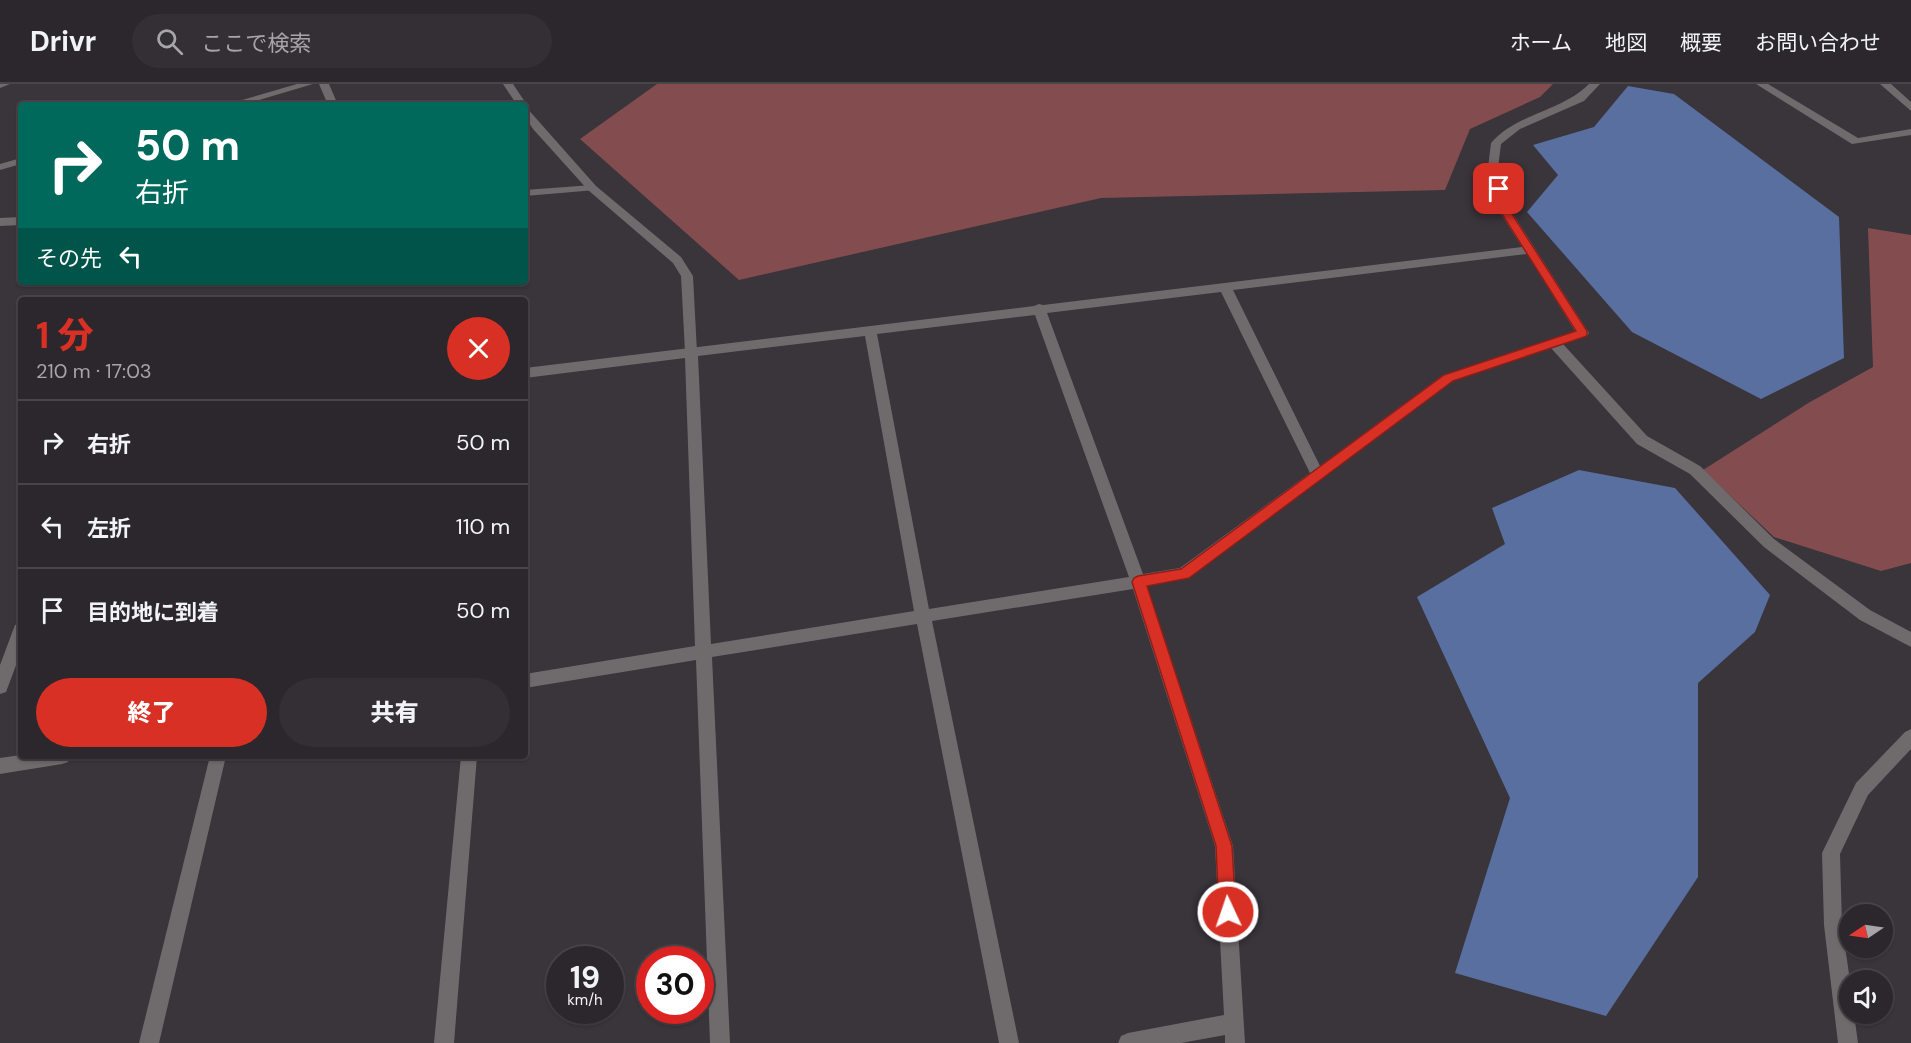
<!DOCTYPE html>
<html lang="ja">
<head>
<meta charset="utf-8">
<style>
  body { margin:0; font-family:"DM Sans","Noto Sans JP",sans-serif; background:#342f34; color:#f1f3f6; height:100vh; display:flex; flex-direction:column; font-size:22px; white-space:nowrap }
  * { box-sizing:border-box; margin:0 }
  p { font-size:20px; color:#a6a5a9 }
  .icon { flex:none; width:33px; height:33px; fill:none; stroke:currentColor; stroke-width:2; stroke-linecap:round; stroke-linejoin:round }
  .map { position:relative; flex:1; overflow:hidden }
  .details { position:absolute; left:18px; top:213px; width:510px; height:462px; display:flex; flex-direction:column; background:#2c272c; border-radius:6px; box-shadow:0 2px 4px #0004,0 0 0 2px #484448 }
  .details>* { flex:none }
  .hud { position:absolute; left:18px; top:18px; width:510px; height:183px; border-radius:6px; box-shadow:0 2px 4px #0004,0 0 0 2px #484448; background:#00695c; color:#fff; overflow:hidden }
  .needle { width:39px; rotate:257deg }
  .fabs { position:absolute; left:1839px; top:820px; display:grid; gap:12px }
  .fabs a { display:grid; place-items:center; width:54px; height:54px; border-radius:50%; background:#2c272c; box-shadow:0 2px 4px #0004,0 0 0 2px #484448; font-size:30px }
  .speed { position:absolute; left:546px; top:862px; display:flex; gap:12px; font-size:30px; font-weight:700; text-align:center }
  .speed>* { display:grid; place-content:center; width:78px; height:78px; border-radius:50%; background:#2c272c; box-shadow:0 2px 4px #0004,0 0 0 2px #484448; line-height:1 }
  .speed small { font-size:15px; font-weight:400 }
  .speed .limit { border:9px solid #d22; background:#fff; color:#111 }
  .pin { position:absolute; display:grid; place-items:center; width:51px; height:51px; color:#fff; margin:-26px; border-radius:12px; box-shadow:0 3px 9px #0006 }
  .me { position:absolute; width:66px; margin:-33px; rotate:357deg; stroke-linejoin:round; filter:drop-shadow(0 0 4px #0008) }
  .turn { display:flex; align-items:center; gap:21px; height:126px; padding:0 18px; font-size:27px }
  .turn .icon { width:78px; height:78px; stroke-width:2.5 }
  .turn b { display:block; font-size:42px; line-height:51px }
  .then { display:flex; align-items:center; height:57px; padding:0 18px; background:#0003; gap:12px; font-size:22px }
  .round { display:grid; place-items:center; flex:none; width:63px; height:63px; border-radius:32px; background:#342f34 }
  .head { display:flex; align-items:center; justify-content:space-between; height:102px; padding:0 18px }
  h1 { font-size:36px; font-weight:800; line-height:45px; color:#d93025 }
  .cta { display:flex; gap:12px; margin-top:auto; padding:12px 18px }
  .cta a { flex:1; height:69px; border-radius:36px; background:#d93025; color:#fff; font-size:24px; font-weight:800; line-height:69px; text-align:center }
  .cta a+a { background:#342f34; color:#f1f3f6 }
  ul { padding:0; list-style:none }
  li { display:flex; align-items:center; gap:18px; height:84px; padding:0 18px; border-top:2px solid #484448 }
  li div { flex:1 }
  li b { display:block; font-size:22px }
  li em { font-style:normal }
  header { display:flex; align-items:center; gap:36px; box-sizing:border-box; height:84px; padding:0 30px; background:#2c272c; border-bottom:2px solid #484448 }
  header strong { font-size:28px }
  nav { display:flex; gap:33px; margin-inline-start:auto; font-size:21px }
  .search { width:420px; height:54px; background:#342f34; display:flex; align-items:center; gap:15px; box-sizing:border-box; padding:0 21px; border-radius:33px; color:#a6a5a9; font-size:22px }
  .map>svg:first-child { display:block }
</style>
</head>
<body>
<header>
<strong>Drivr</strong>
<div class="search"><svg class="icon" aria-label="search" viewBox="0 0 24 24"><circle cx="10" cy="10" r="6"/><path d="M15 15l6 6"/></svg>ここで検索</div>
<nav><a>ホーム</a><a>地図</a><a>概要</a><a>お問い合わせ</a></nav>
</header>
<div class="map">
<svg width="1911" height="959" viewBox="0 0 1911 959">
  <rect width="100%" height="100%" fill="#3a343b"/>
  <g fill="#834d50">
    <polygon points="657,0 1553,0 1540,13 1470,45 1445,106 1101,114 739,196 580,55"/>
    <polygon points="1868,144 1911,151 1911,479 1881,487 1774,453 1703,386 1810,318 1873,283"/>
  </g>
  <g fill="#596fa0">
    <polygon points="1628,2 1674,10 1839,133 1844,274 1761,315 1632,248 1527,128 1558,91 1533,61 1594,43"/>
    <polygon points="1579,386 1675,404 1770,511 1755,548 1698,599 1698,793 1606,932 1455,889 1510,714 1417,513 1505,460 1492,424"/>
  </g>
  <g fill="none" stroke-linecap="round" stroke-linejoin="round">
    <g fill="#6f6b6d" fill-rule="evenodd">
      <polygon points="0,0 10,0 0,4"/>
      <polygon points="297,0 313,0 242,21 225,21"/>
      <polygon points="319,0 329,0 338,21 328,21"/>
      <path d="M1589,0h11l-16,17 -64,28 -19,15 -3,24 13,43 78,122 -2,3 -24,8 84,92 53,30 74,73 96,71 41,22v15l-51,-27 -96,-73 -74,-73 -53,-30 -86,-96 -98,33 -264,197 -42,8 86,260 12,197h-20v-8l-44,8h-63l3,-7 7,-3 96,-18 -9,-169 -82,-257 -201,32 87,422h-20l-82,-419 -205,33 18,386h-20l-14,-383 -171,28v-14l170,-28 -10,-288 -160,20v-10l509,-62 5,-2 4,1 479,-58 -23,-36 -11,-43 3,-25c26,-30 70,-31 98,-59zM1527,170l48,77 -132,44 -123,91 -87,-176zM1221,208l89,181 -130,95 -37,6 -96,-261zM1035,231l94,262 -200,32 -52,-275zM865,252l49,275 -203,33 -13,-288z"/>
      <polygon points="1756,0 1768,0 1858,54 1911,45 1911,51 1852,60"/>
      <polygon points="1880,0 1891,0 1911,18 1911,27"/>
      <polygon points="21,74 21,80 0,86 0,80"/>
      <polygon points="592,101 598,104 596,106 525,112 525,106"/>
      <polygon points="21,133 21,141 0,142 0,134"/>
      <polygon points="21,539 21,568 6,608 0,610 0,581 15,541"/>
      <polygon points="1911,645 1911,665 1868,711 1840,770 1842,841 1850,897 1850,930 1854,930 1858,959 1838,959 1824,841 1822,769 1856,699 1905,648"/>
      <polygon points="21,671 21,672 70,672 68,678 62,680 0,690 0,674"/>
      <polygon points="210,672 226,672 159,959 139,959"/>
      <polygon points="461,672 477,672 454,959 434,959"/>
    </g>
    <polygon fill="#6f6b6d" fill-rule="evenodd" points="503,0 513,0 527,21 526,23 596,102 681,173 693,192 697,268 696,271 691,272 685,268 681,192 673,179 588,106 533,45 525,33 525,21 517,21"/>
  </g>
  <polygon fill="#d93025" stroke="#8d1f18" stroke-width="1.5" points="1499,102 1504,105 1510,127 1587,247 1587,252 1453,297 1189,494 1147,502 1232,762 1236,828 1234,834 1228,837 1222,834 1219,828 1216,762 1132,498 1134,494 1138,492 1181,485 1444,291 1576,247 1500,127 1494,105"/>
</svg>
<div class="fabs">
<a><svg class="needle" viewBox="-14 -14 28 28"><path d="M0-13l5 13h-10z" fill="#e53935"/><path d="M0 13l5-13h-10z" fill="#a6a5a9"/></svg></a>
<a><svg class="icon" aria-label="sound" viewBox="0 0 24 24"><path d="M4 9h4l5-4v14l-5-4H4zM17 9q2 3 0 6"/></svg></a>
</div>
<div class="speed"><div>19<small>km/h</small></div><div class="limit">30</div></div>
<div class="pin" style="left:1499px;top:105px;background:#d93025"><svg class="icon" aria-label="arrive" viewBox="0 0 24 24"><path d="M6 21V4h12l-3 4 3 4H6"/></svg></div>
<svg class="me" style="left:1228px;top:828px" viewBox="-20 -20 40 40"><circle r="17" fill="#d93025" stroke="#fff" stroke-width="3"/><path d="M0-11L8 9 0 5-8 9z" fill="#fff"/></svg>
<div class="hud">
<div class="turn"><svg class="icon" aria-label="right" viewBox="0 0 24 24"><path d="M7 20v-9h11M14 6l5 5-5 5"/></svg><div><b>50 m</b>右折</div></div>
<div class="then">その先<svg class="icon" aria-label="left" viewBox="0 0 24 24"><path d="M17 20v-9H6M10 6l-5 5 5 5"/></svg></div>
</div>
<section class="details">
<div class="head"><div><h1>1 分</h1><p>210 m · 17:03</p></div><a class="round" style="background:#d93025;color:#fff"><svg class="icon" aria-label="close" viewBox="0 0 24 24"><path d="M6 6l12 12M18 6L6 18"/></svg></a></div>
<ul>
<li><svg class="icon" aria-label="right" viewBox="0 0 24 24"><path d="M7 20v-9h11M14 6l5 5-5 5"/></svg><div><b>右折</b></div><em>50 m</em></li>
<li><svg class="icon" aria-label="left" viewBox="0 0 24 24"><path d="M17 20v-9H6M10 6l-5 5 5 5"/></svg><div><b>左折</b></div><em>110 m</em></li>
<li><svg class="icon" aria-label="arrive" viewBox="0 0 24 24"><path d="M6 21V4h12l-3 4 3 4H6"/></svg><div><b>目的地に到着</b></div><em>50 m</em></li>
</ul>
<div class="cta"><a>終了</a><a>共有</a></div>
</section>
</div>
</body>
</html>
